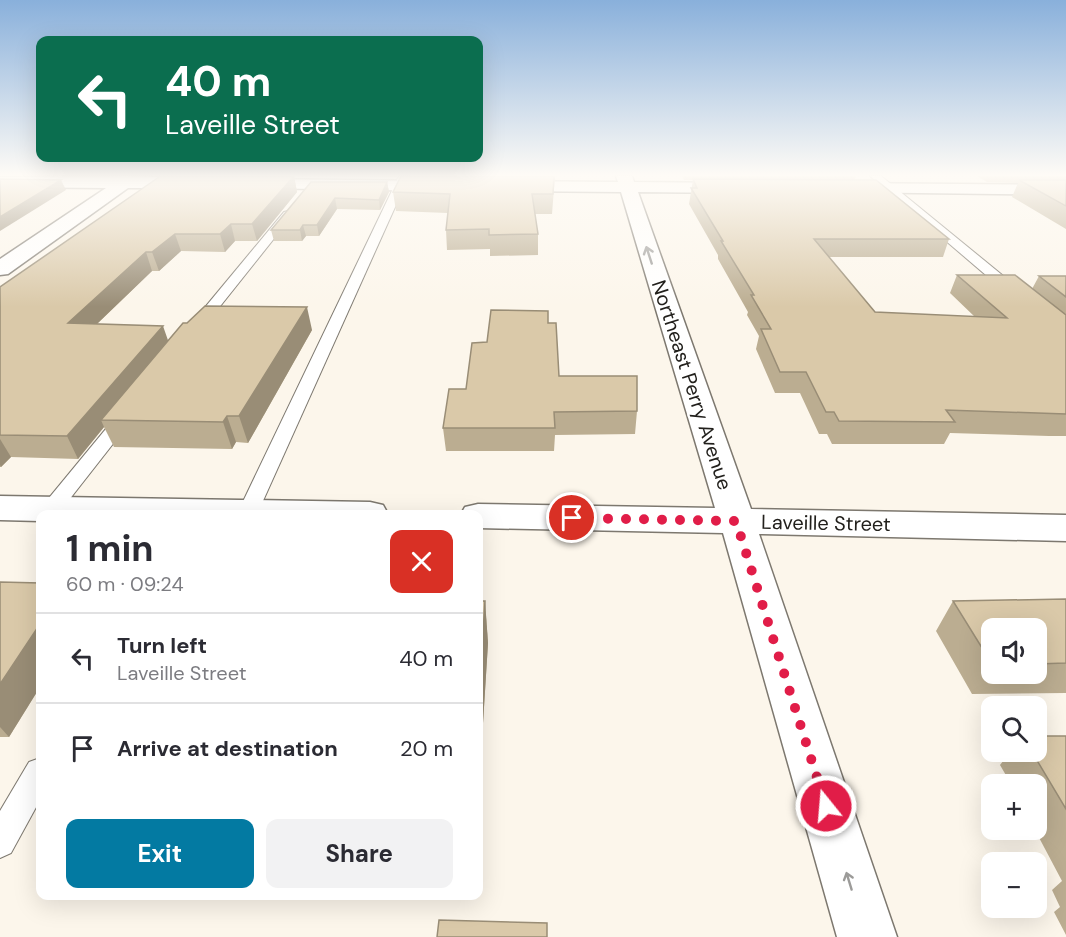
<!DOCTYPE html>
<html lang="en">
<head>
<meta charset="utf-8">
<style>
  body { margin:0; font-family:"DM Sans",sans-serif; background:#f2f2f3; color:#2b2b33; height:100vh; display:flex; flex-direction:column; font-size:22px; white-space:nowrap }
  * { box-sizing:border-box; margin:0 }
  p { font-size:20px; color:#7c7c81 }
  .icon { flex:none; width:33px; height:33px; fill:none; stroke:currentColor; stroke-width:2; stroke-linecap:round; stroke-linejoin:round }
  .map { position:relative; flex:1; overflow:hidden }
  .drawer { position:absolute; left:36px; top:510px; width:447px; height:390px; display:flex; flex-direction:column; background:#fff; border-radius:12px; box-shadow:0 6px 24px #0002 }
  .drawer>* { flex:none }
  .banner { position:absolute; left:36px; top:36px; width:447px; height:126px; border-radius:12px; box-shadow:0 6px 24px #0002; background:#0b6e4f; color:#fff; overflow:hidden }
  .buttons { position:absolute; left:981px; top:618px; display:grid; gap:12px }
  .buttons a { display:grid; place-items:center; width:66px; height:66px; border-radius:12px; background:#fff; box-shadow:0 6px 24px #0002; font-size:30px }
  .pin { position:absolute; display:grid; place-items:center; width:51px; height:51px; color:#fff; margin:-26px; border:3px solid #fff; border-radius:50%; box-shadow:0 2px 6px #0007 }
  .me { position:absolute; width:66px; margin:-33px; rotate:343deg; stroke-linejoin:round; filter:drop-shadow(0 0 4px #0008) }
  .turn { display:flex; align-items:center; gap:21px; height:126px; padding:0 30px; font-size:27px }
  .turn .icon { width:78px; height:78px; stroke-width:2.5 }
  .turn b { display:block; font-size:42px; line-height:51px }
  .round { display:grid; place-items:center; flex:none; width:63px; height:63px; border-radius:12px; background:#f2f2f3 }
  .summary { display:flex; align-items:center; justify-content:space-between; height:102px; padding:0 30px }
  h1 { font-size:36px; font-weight:700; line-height:45px }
  .button { display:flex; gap:12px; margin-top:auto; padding:12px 30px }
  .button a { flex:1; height:69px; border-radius:12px; background:#037aa2; color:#fff; font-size:24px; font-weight:700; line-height:69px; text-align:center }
  .button a+a { background:#f2f2f3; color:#2b2b33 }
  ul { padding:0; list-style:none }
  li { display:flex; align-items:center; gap:18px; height:90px; padding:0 30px; border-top:2px solid #e1e1e2 }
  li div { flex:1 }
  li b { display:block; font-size:22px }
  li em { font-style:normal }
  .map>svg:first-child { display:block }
</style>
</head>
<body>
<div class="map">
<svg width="1066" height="937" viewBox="0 0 1066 937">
  <rect width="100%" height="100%" fill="#fcf6eb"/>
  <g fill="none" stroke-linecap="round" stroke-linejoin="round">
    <defs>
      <g id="service">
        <polygon points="399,176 409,176 258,512 257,514 239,514 238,512"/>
        <polygon points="870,176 881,176 1018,288 1020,291 1018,294 1008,294"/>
        <polygon points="288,211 293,214 292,216 202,329 192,329 190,326 192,323 284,212"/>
        <polygon points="125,412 131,413 134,417 58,514 44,514 41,509 44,504 119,413"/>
        <polygon points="40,758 40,800 11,853 0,858 0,811 29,762"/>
      </g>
      <g id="minor">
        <polygon points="127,176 197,178 205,183 197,188 128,188 8,274 0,275 0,259 106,188 0,187 0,177"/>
        <polygon points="616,176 632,176 634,182 737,183 743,184 745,188 743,192 737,193 638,192 751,509 1066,515 1066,541 759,534 897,937 837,937 723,533 478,528 478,514 461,514 465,507 478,504 715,508 621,192 510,191 502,186 510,181 618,182"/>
        <polygon points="252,179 440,181 448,186 440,191 246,188 244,184"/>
        <polygon points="843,183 1066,185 1066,195 837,192 835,188 837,184"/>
        <polygon points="0,496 370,502 383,505 388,514 40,514 40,521 0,520"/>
      </g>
    </defs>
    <use href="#service" stroke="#7d786f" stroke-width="2"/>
    <use href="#minor" stroke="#7d786f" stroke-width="3"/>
    <use href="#service" fill="#fff" fill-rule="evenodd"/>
    <use href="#minor" fill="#fff" fill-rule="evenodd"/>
  </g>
  <g fill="#bbad91" fill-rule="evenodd">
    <polygon points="158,176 294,176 297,192 257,241 235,241 225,252 181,251 159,271 152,271 97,324 168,341 312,330 248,443 236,442 232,449 114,447 104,427 78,459 11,457 1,467 0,467 0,287 159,178"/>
    <polygon points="324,176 397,176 396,177"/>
    <polygon points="401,176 555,176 552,214 535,214 538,234 538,255 490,256 490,249 447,250 446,230 448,213 396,211 393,192"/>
    <polygon points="682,176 856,176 855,180 949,239 943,257 828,257 875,312 975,317 950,293 957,275 1032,289 1039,276 1066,276 1066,436 1049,436 950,433 944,444 832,444 827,434 819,434 800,393 775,393 756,349 759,336 747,315 748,312 718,259 718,255 689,204 693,180 684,180"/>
    <polygon points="977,176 1066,176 1066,229 1012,197 1018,183 987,182"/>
    <polygon points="311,182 387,182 389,192 380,210 337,209 319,236 306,236 302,241 274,241 271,230"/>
    <polygon points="548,323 559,376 637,411 635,434 555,435 554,451 446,451 443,428 466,389 487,342"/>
    <polygon points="0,582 40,583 40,687 9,737 0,737"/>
    <path d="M1066,599v94l-94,1 -36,-63 17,-30zM992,628h44v46h-44z"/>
    <polygon points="478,601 485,601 488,643 482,739 478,739"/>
    <polygon points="1066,736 1066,935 1054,912 1060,907 1052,890 1062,881 1035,830 1036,830 1036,784 1011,784 1000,765 1010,752 1036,752"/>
  </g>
  <g fill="#998d76">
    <polygon points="294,176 297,192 257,241 252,224"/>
    <polygon points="61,180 66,190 0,231 0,217"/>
    <polygon points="387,182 389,192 380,210 379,200"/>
    <polygon points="335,198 337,209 319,236 317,225"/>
    <polygon points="231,224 235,241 225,252 220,234"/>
    <polygon points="303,225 306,236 302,241 300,230"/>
    <polygon points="175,234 181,251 159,271 152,252"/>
    <polygon points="146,252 152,271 77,343 68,323"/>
    <polygon points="307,307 312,330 248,443 239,416"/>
    <polygon points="163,326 170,346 101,420 104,427 78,459 67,436"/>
    <polygon points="227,416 236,442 232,449 223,422"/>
    <polygon points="0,439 11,457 1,467 0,465"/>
    <polygon points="485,601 488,643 482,739 479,698"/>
    <polygon points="40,624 40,687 9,737 0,727 0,684"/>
  </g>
  <g fill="#dac9a9" stroke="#998d76" stroke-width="1.5">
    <polygon points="158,176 294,176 252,224 231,224 220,234 175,234 152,252 146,252 68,323 163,326 67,436 0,435 0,287 159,177"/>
    <polygon points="401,176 554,176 553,194 532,194 538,234 489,235 489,229 446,230 450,194 393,192"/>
    <polygon points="0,179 61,180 0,217"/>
    <polygon points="693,179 876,180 949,239 814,239 875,312 1007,318 957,275 1015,275 1066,315 1066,414 946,410 955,422 839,421 834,412 826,412 806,372 780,372 761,329 771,329 751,295 754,295 721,241 723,241 691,188 697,188"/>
    <polygon points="1019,180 1066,180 1066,206"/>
    <polygon points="311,182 387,182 379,200 335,198 317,225 303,225 300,230 271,230"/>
    <polygon points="1039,276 1066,276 1066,297"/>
    <polygon points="205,306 307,307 239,416 227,416 223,422 101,420 183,323 187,323"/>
    <polygon points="491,310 548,311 548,323 556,323 559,376 637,376 637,411 554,412 555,428 443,428 449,389 466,389 472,343 487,342"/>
    <polygon points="0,582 40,583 40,624 0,684"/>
    <polygon points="1066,599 1066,663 1036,664 1036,628 992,628 992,664 953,601"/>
    <polygon points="478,601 485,601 479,698 478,698"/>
    <polygon points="1036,736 1066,736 1066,809 1032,752 1036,752"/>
    <polygon points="439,920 547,923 547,937 437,937"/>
  </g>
  <defs><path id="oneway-shaft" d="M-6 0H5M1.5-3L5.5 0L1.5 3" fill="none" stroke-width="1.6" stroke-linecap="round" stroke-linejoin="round" transform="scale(1.5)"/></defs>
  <g stroke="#9c9b99">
    <use href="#oneway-shaft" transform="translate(649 255) rotate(-108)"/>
    <use href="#oneway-shaft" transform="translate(849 881) rotate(-107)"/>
  </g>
  <linearGradient id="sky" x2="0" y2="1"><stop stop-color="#89b0db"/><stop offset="0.57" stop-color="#fefbf6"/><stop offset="1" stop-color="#fefbf6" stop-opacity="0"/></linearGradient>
  <rect width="1066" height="307" fill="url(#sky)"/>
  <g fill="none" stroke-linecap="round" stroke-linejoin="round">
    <polyline stroke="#e11d48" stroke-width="10" stroke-dasharray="0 18" points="572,518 736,521 826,806"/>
  </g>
  <g text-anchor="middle" stroke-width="4.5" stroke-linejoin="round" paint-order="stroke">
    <g font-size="20" fill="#22201c" stroke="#fff">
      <text transform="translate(692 385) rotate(72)" y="7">Northeast Perry Avenue</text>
      <text transform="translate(826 523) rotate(1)" y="7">Laveille Street</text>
    </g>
  </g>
</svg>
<div class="buttons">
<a><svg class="icon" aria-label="sound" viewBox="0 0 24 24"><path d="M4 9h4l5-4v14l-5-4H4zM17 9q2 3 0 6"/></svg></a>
<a><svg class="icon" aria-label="search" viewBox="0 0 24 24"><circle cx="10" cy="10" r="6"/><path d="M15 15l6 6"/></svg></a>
<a>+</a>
<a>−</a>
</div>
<div class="pin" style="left:572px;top:518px;background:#d93025"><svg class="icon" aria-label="arrive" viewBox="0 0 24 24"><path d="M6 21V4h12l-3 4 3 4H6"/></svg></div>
<svg class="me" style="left:826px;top:806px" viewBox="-20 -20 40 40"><circle r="17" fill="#e11d48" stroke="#fff" stroke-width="3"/><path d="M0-11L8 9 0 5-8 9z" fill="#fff"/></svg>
<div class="banner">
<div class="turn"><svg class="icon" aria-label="left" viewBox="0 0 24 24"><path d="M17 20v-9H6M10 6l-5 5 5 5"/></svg><div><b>40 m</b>Laveille Street</div></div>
</div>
<section class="drawer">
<div class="summary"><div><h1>1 min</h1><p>60 m · 09:24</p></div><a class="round" style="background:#d93025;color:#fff"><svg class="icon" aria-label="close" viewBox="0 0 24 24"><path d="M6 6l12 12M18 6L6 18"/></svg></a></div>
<ul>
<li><svg class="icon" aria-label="left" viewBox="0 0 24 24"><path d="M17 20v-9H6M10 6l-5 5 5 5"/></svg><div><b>Turn left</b><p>Laveille Street</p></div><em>40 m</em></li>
<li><svg class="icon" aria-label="arrive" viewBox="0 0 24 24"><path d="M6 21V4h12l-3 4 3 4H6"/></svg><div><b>Arrive at destination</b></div><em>20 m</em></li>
</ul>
<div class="button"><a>Exit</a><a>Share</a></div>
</section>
</div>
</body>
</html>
